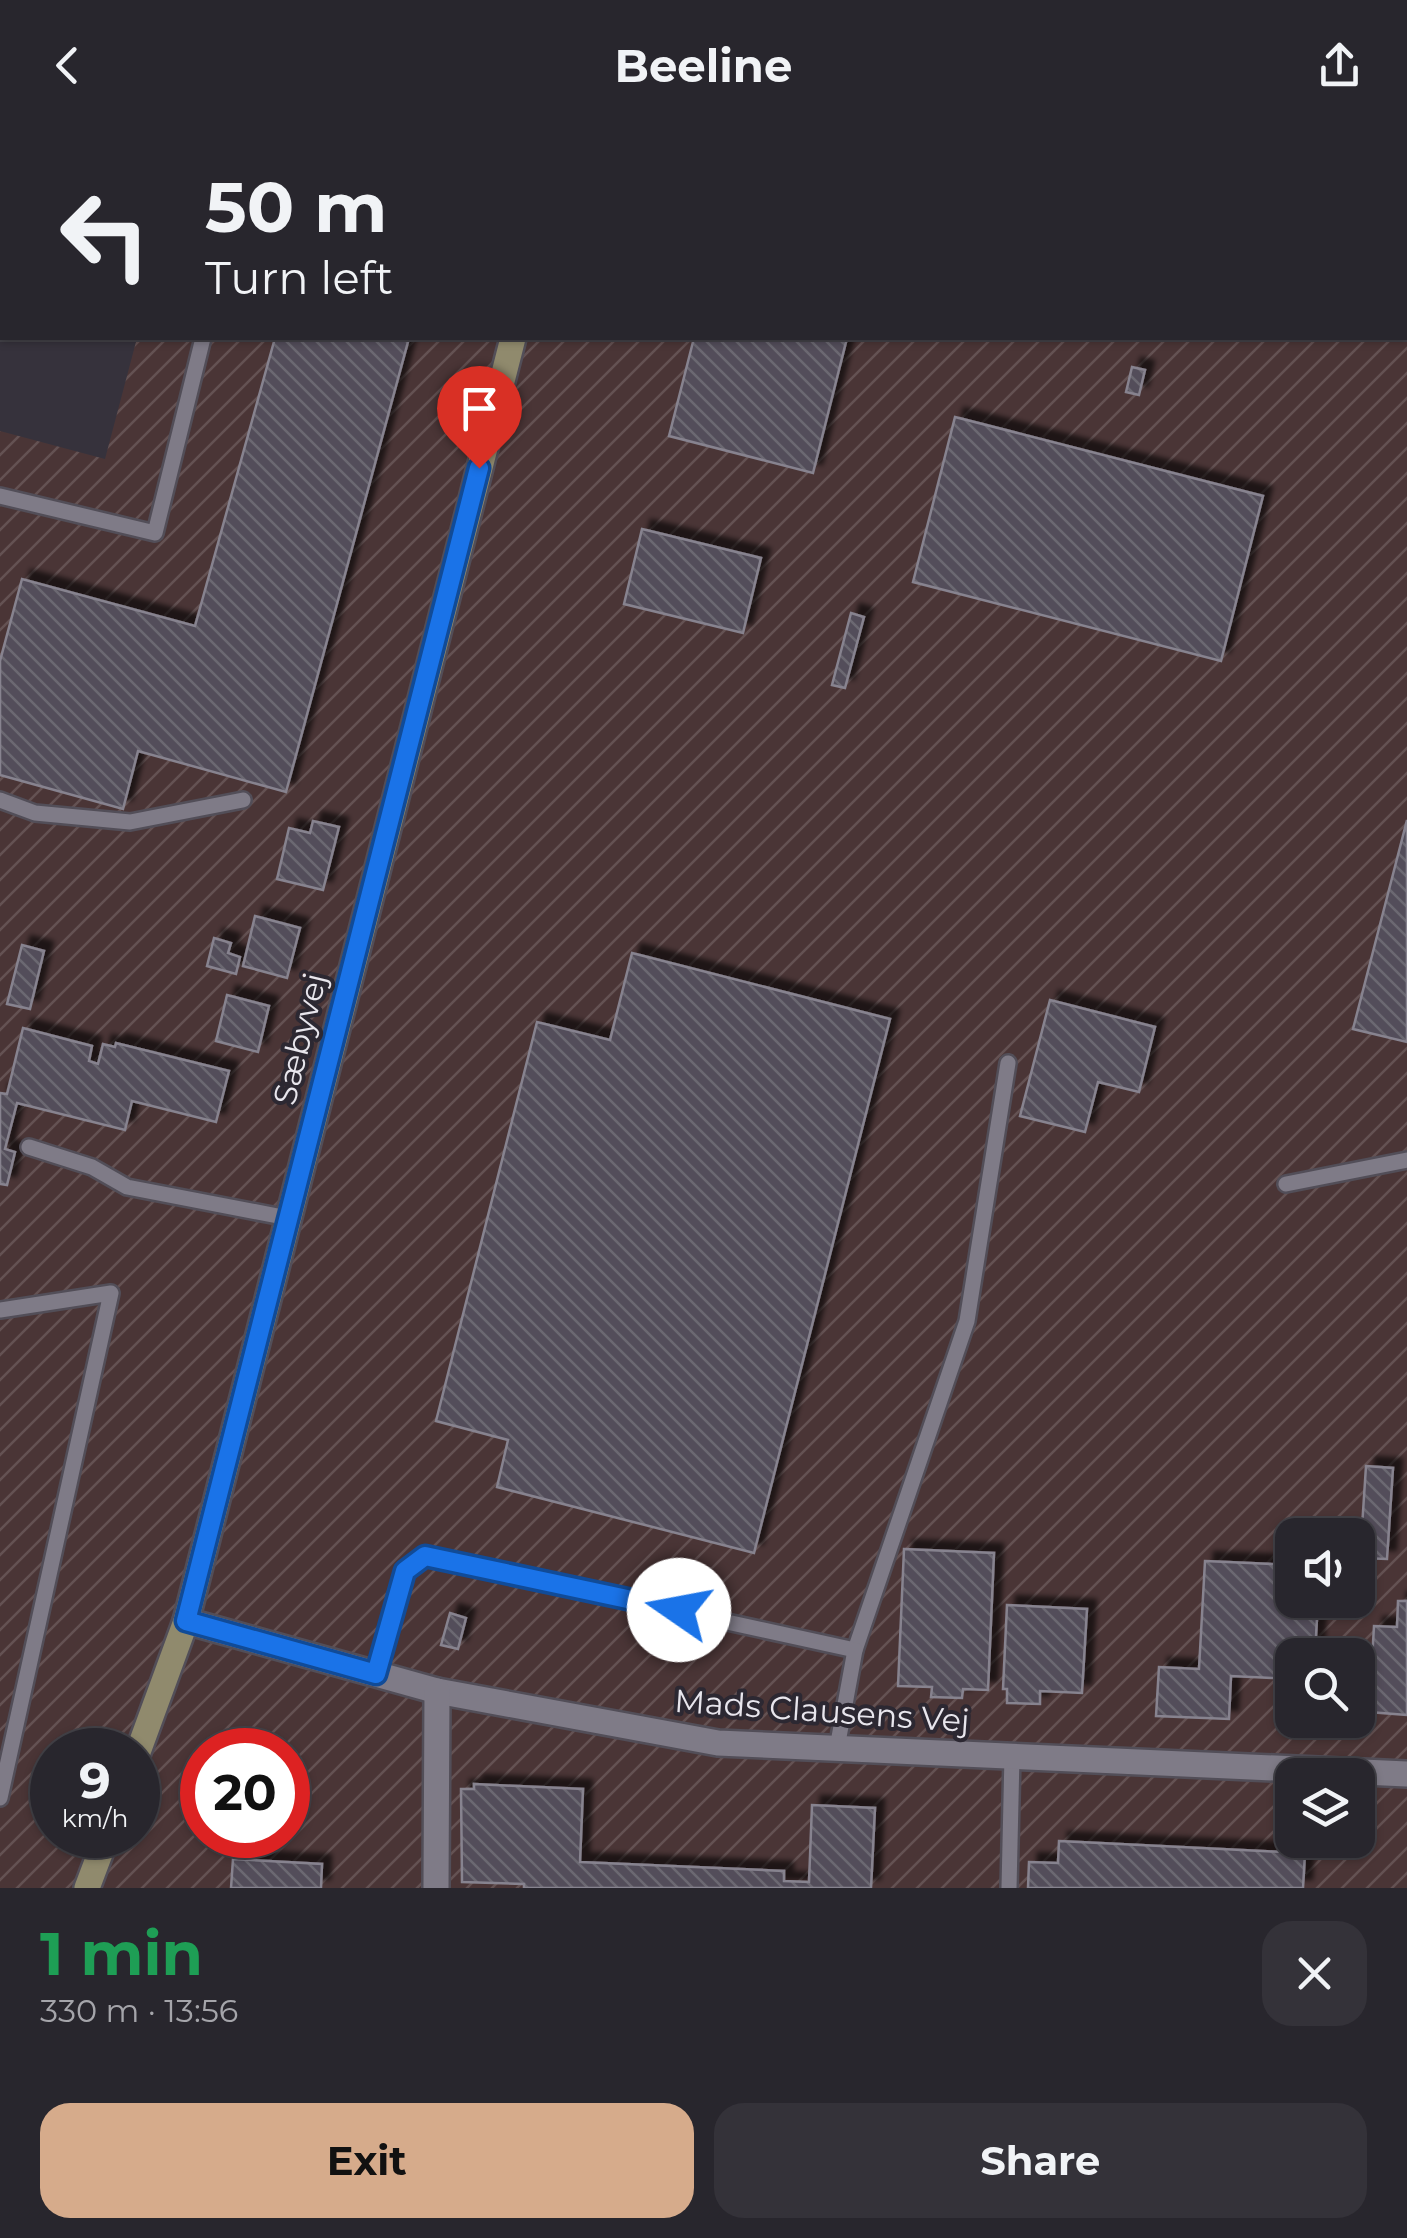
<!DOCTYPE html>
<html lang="en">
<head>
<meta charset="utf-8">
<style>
  body { margin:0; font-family:Montserrat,sans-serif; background:#343239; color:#f1f3f6; height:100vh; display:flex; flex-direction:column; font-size:38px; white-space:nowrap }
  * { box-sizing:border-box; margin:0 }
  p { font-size:32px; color:#a5a5aa }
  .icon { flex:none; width:55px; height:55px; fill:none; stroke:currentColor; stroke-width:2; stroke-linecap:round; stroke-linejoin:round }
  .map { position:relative; height:1758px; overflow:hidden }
  .details { display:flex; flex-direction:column; background:#28262d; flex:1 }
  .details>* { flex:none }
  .top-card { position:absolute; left:0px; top:0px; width:1408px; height:210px; box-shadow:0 2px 8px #0004,0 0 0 2px #444349; background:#28262d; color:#f1f3f6; overflow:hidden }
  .buttons { position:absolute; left:1275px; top:1388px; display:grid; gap:20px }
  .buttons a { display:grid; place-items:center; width:100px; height:100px; border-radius:20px; background:#28262d; box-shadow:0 2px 8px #0004,0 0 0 2px #444349; font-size:50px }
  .speed { position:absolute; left:30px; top:1598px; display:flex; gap:20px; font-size:50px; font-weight:700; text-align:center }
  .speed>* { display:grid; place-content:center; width:130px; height:130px; border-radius:50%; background:#28262d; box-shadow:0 2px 8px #0004,0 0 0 2px #444349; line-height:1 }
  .speed small { font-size:25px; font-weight:400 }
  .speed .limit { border:15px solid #d22; background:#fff; color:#111 }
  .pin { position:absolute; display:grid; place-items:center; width:85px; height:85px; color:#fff; margin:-102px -42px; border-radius:50% 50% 50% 0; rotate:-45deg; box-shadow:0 0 10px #0007 }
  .pin .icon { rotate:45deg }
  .me { position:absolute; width:110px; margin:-55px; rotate:282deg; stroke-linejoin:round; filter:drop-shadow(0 0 8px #0008) }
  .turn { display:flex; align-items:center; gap:35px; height:210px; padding:0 40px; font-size:45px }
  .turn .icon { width:130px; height:130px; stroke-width:2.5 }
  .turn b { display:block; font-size:70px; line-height:85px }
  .round { display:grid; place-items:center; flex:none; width:105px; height:105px; border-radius:30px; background:#343239 }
  .overview { display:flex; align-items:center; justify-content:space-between; height:170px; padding:0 40px }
  h1 { font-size:60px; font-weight:700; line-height:75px; color:#1e9e55 }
  .button { display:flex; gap:20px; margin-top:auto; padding:20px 40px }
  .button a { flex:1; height:115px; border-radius:30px; background:#d6ab8b; color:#111; font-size:40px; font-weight:700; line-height:115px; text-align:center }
  .button a+a { background:#343239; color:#f1f3f6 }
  header { display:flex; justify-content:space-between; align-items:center; height:130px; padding:0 40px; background:#28262d; font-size:45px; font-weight:700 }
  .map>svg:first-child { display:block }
</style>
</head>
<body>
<header><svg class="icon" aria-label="back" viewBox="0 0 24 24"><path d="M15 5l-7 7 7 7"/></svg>Beeline<svg class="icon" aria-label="share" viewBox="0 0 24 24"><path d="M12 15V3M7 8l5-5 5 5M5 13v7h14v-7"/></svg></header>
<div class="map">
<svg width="1407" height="1758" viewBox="0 0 1407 1758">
  <defs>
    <pattern id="industrial-furrows" width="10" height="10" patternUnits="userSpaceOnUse" patternTransform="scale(2.5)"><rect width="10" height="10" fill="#4a3536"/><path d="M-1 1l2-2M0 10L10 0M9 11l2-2" fill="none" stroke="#645253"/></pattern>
    <pattern id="building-back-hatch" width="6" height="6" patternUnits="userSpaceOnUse" patternTransform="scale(2.5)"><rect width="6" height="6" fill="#534e5a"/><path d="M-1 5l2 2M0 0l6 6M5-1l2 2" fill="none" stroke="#6c6872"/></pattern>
    <filter id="shadow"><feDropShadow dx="9" dy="-9" stdDeviation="2.5" flood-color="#0009"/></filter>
  </defs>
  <rect width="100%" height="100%" fill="#36323c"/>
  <path fill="url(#industrial-furrows)" fill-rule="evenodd" d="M193,0h1214v1758h-1407v-1457l105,28 32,-121h1268v-206h-1213zM1292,1405h66v65h-66zM1292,1525h66v65h-66zM52,1620h86v85h-86zM202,1620h86v85h-86zM1292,1645h66v65h-66z"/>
  <g fill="url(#building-back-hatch)" stroke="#87838f" stroke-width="2.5" filter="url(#shadow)">
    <polygon points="275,208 409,208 286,662 138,621 123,679 0,645 0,531 22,449 195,496"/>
    <polygon points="694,208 847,208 813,343 669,306"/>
    <polygon points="1132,237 1145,240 1139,265 1126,262"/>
    <polygon points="955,287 1263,366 1221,531 913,452"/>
    <polygon points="642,399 761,428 743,503 624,474"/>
    <polygon points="851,483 864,487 845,558 832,555"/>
    <polygon points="1407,690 1407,912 1353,899"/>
    <polygon points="313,691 339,697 323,760 277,749 289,698 310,703"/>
    <polygon points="255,786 300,798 287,848 243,836"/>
    <polygon points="214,808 231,813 228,823 240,827 236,844 207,836"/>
    <polygon points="22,815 44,821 30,879 7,874"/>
    <polygon points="632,823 890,889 754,1423 497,1357 508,1310 436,1291 537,892 610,910"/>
    <polygon points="227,865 269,876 258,922 216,911"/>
    <polygon points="1050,870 1155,897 1139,962 1098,952 1085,1002 1020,986"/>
    <polygon points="23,898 92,916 89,931 98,934 103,914 115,917 116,913 229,941 216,992 132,971 125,1000 17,973 5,1019 15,1022 7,1055 0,1054 0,963 7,964"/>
    <polygon points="1366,1336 1393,1338 1387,1429 1360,1428"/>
    <polygon points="904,1419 994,1423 988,1560 963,1559 962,1568 931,1567 932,1557 898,1556"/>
    <polygon points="1205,1431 1292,1435 1292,1470 1318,1470 1315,1525 1292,1525 1292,1549 1231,1546 1229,1589 1156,1586 1159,1537 1199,1539"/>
    <polygon points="1398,1471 1407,1471 1407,1585 1369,1582 1374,1496 1397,1497"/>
    <polygon points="1007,1475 1087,1479 1082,1563 1040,1561 1040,1574 1007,1573 1007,1559 1003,1559"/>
    <polygon points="450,1483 466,1488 458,1519 441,1515"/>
    <polygon points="474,1654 583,1659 580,1732 784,1741 784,1751 809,1752 812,1675 875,1678 871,1758 524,1758 524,1754 462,1752 461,1659 474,1659"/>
    <polygon points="1059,1711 1305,1723 1303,1758 1028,1758 1029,1732 1058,1733"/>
    <polygon points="233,1729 322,1734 321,1758 231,1758"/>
  </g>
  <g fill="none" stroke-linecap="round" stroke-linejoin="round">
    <defs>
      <g id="lane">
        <polyline points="157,0 158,2"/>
        <polyline points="253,2 253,0"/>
        <polyline points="0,366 155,403 203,208"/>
        <polyline points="0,670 35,683 130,692 243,670"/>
        <polyline points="29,1017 92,1037 127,1057 288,1088"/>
        <polyline points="1286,1054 1407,1030"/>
        <polyline points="0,1180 111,1163 0,1668"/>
        <polyline points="855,1520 967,1191 1008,933"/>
        <polyline points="377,1544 405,1441 425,1426 855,1520 837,1618"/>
        <polyline points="1009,1758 1012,1626"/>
      </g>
      <g id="street">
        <polyline points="984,0 994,2"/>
        <polyline points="1405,105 1407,106"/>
        <polyline points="186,1491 437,1561 718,1613 1407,1644"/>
        <polyline points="436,1758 437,1561"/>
      </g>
      <g id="secondary">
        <polyline points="567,2 567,0"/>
        <polyline points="138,1622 186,1491 513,208"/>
        <polyline points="87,1758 107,1705"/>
      </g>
    </defs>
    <use href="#lane" stroke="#524e58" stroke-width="20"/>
    <use href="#street" stroke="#524e58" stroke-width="30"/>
    <use href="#secondary" stroke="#524e58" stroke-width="30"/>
    <use href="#lane" stroke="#7f7b87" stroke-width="15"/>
    <use href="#street" stroke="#7f7b87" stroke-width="25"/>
    <use href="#secondary" stroke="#908a6d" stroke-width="25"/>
  </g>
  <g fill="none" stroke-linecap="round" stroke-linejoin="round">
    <defs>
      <polyline id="route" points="479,338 186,1491 376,1544 405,1441 425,1426 679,1480"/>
    </defs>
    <use href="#route" stroke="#114b97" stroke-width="25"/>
    <use href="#route" stroke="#1a73e8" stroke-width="18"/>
  </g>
  <g text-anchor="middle" stroke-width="8" stroke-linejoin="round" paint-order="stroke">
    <g font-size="32" fill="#e8e6ed" stroke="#2c2832">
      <text transform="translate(300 909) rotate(-76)" y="11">Sæbyvej</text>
      <text transform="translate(822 1581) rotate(4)" y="11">Mads Clausens Vej</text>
    </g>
  </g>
</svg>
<div class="buttons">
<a><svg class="icon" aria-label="sound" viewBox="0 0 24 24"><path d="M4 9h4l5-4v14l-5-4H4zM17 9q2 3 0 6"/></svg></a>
<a><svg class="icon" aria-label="search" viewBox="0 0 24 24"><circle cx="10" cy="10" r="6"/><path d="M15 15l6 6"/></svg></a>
<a><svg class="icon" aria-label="layers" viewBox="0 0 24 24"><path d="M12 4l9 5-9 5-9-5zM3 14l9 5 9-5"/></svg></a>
</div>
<div class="speed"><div>9<small>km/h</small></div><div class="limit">20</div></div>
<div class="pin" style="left:479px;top:338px;background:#d93025"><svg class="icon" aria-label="arrive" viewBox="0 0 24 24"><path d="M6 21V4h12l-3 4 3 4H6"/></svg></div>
<svg class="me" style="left:679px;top:1480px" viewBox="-20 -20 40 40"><circle r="19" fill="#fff"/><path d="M0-13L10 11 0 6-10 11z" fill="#1a73e8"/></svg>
<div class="top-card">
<div class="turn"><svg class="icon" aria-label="left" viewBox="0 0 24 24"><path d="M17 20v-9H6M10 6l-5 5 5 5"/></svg><div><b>50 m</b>Turn left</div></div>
</div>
</div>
<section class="details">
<div class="overview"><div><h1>1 min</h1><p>330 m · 13:56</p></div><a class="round"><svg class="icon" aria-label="close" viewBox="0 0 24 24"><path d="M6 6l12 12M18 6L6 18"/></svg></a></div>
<div class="button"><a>Exit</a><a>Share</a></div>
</section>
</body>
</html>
